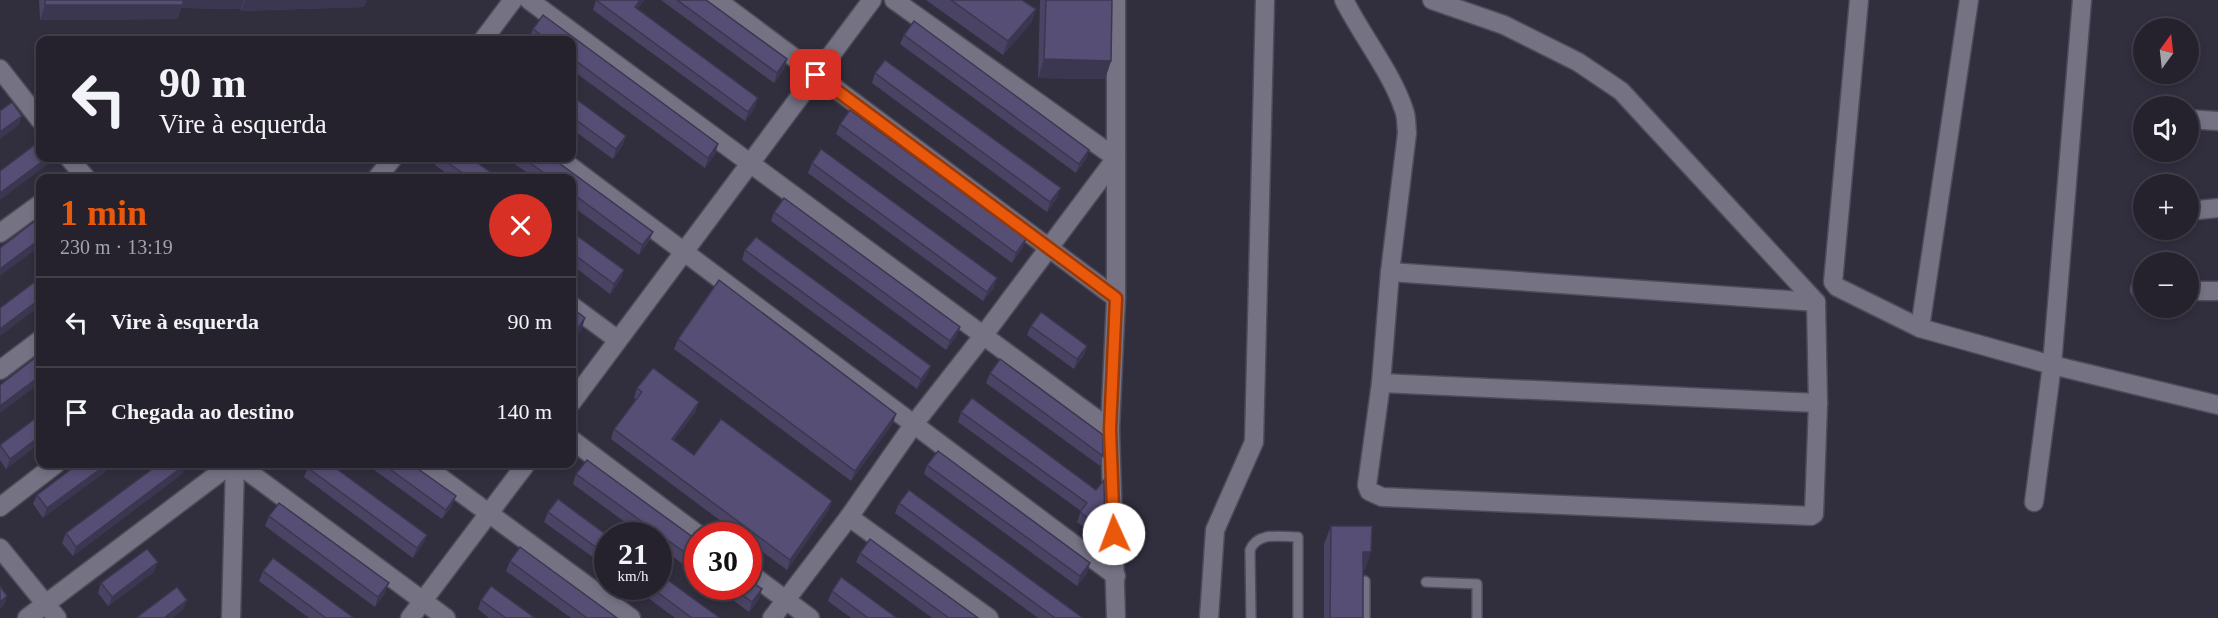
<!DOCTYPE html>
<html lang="pt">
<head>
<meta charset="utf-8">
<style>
  body { margin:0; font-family:Georgia,serif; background:#312f3a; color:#f1f3f6; height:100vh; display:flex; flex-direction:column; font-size:22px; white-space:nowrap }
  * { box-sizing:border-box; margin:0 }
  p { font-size:20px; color:#a3a4aa }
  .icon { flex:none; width:33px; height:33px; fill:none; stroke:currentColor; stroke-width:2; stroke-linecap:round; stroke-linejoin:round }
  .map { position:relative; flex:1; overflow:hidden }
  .details { position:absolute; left:36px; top:174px; width:540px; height:294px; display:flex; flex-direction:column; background:#25222e; border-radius:12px; box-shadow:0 3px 9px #0003,0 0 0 2px #423f4a }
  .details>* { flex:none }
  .guide { position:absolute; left:36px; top:36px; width:540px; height:126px; border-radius:12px; box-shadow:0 3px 9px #0003,0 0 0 2px #423f4a; background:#25222e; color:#f1f3f6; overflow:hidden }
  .needle { width:39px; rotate:15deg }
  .controls { position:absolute; left:2133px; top:18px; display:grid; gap:12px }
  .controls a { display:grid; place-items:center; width:66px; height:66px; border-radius:50%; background:#25222e; box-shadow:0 3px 9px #0003,0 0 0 2px #423f4a; font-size:30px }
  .speed { position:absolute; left:594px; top:522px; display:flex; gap:12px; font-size:30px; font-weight:700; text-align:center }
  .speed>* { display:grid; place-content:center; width:78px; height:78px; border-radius:50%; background:#25222e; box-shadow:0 3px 9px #0003,0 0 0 2px #423f4a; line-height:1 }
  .speed small { font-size:15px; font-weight:400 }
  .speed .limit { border:9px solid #d22; background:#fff; color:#111 }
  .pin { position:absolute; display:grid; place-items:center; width:51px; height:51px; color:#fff; margin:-26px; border-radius:12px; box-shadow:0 3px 9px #0006 }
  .me { position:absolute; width:66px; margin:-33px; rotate:358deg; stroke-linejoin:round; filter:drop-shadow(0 0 4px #0008) }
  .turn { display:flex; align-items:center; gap:21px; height:126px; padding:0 24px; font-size:27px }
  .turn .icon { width:78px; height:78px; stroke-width:2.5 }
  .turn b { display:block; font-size:42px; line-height:51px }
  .round { display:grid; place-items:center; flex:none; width:63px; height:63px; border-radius:32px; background:#312f3a }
  .summary { display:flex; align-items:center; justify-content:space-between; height:102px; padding:0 24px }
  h1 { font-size:36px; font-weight:700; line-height:45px; color:#ea580c }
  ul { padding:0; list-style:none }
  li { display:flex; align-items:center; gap:18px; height:90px; padding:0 24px; border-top:2px solid #423f4a }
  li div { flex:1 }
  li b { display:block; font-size:22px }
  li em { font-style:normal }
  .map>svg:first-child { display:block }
</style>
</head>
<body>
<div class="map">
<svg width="2218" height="618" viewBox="0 0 2218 618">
  <rect width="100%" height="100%" fill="#312e3e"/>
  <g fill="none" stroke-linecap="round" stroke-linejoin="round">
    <defs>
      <g id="service">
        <polyline points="1426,582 1477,584 1477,618"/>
        <path d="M1251,618l-1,-68c8,-19 31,-13 48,-13v81"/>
        <polyline points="1365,618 1365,581"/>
      </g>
      <g id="minor">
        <polyline points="529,0 1110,429"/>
        <polyline points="717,0 1116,298"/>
        <path d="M1344,0c18,36 48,73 60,110 3,7 2,16 3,23l-17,139 -9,111 -14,102 2,6 13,6 429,19 3,-2 4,-111 -2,-101 -195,-211 -43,-29 -74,-37 -72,-25"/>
        <polyline points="1859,0 1833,282 1837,287 1920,328"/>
        <polyline points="1969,0 1920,328 2052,365 2218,405"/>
        <polyline points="483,40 513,0"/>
        <polyline points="0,69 40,120"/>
        <polyline points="2188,119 2218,121"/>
        <polyline points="69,158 86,178"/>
        <polyline points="559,158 1116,576"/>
        <polyline points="377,178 393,158"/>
        <polyline points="2188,211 2218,208"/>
        <polyline points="0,233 40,204"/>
        <polyline points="1390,272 1816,302"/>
        <polyline points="2140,289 2144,289"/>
        <polyline points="2188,291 2218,291"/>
        <polyline points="572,306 618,340"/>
        <polyline points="0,370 40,340"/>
        <polyline points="1381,383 1818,403"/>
        <polyline points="572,402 872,0"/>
        <polyline points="572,440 700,536"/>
        <polyline points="238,464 446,618"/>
        <polyline points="422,464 631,618"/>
        <polyline points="2034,502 2052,365 2082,0"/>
        <polyline points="0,507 56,464"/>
        <polyline points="849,517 989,618"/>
        <polyline points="0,548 57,618"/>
        <polyline points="748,572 810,618"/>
        <polyline points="27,618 231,464"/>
        <polyline points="231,618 235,464"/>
        <polyline points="410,618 526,464"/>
        <polyline points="772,618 849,517 914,424 983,336 1116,158 894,0"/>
        <polyline points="1116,618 1110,429 1116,298 1116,0"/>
        <polyline points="1209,618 1215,530 1254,442 1265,0"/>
      </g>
    </defs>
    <use href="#service" stroke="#4e4c59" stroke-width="12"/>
    <use href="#minor" stroke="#4e4c59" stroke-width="21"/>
    <use href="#service" stroke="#757284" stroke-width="9"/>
    <use href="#minor" stroke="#757284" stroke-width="18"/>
  </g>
  <g fill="#4a4364">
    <polygon points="39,0 367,0 364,7 241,11 241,9 181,8 177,19 40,20"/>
    <polygon points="596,0 644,0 637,9 755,108 745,121 593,10"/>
    <polygon points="661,0 706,0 787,59 784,69 774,83"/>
    <polygon points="926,0 1022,0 1036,9 1031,23 1003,55"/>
    <polygon points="1040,0 1112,0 1111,61 1105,79 1038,78"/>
    <polygon points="543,15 718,144 715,154 705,168 572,70 572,40 531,40 529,39 533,29"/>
    <polygon points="904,35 1089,150 1086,159 1076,173 900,44"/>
    <polygon points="875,73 1057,198 1047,212 872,83"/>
    <polygon points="572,96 626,136 622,146 613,159 572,129"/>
    <polygon points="840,124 1026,239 1022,249 1012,263 836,134"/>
    <polygon points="437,158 470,158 499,178 453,178 435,165"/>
    <polygon points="506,158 552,158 653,232 649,241 639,255 572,206 572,178 535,178"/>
    <polygon points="812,163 994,288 983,301 808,173"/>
    <polygon points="774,212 960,327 956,337 946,350 771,221"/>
    <polygon points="572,232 624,270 620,280 610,294 572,265"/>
    <polygon points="745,250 931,366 927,375 917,389 742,260"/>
    <polygon points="572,308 585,318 582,328 572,341"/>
    <polygon points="1031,326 1087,346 1084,355 1074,369 1027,335"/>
    <polygon points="678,339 896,414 893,423 851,481 674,349"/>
    <polygon points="990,373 1103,456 1100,466 986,383"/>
    <polygon points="637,388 696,411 674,440 694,455 832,501 828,511 787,570 748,541 748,536 741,536 611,439 614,429 636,400 634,398"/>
    <polygon points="961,412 1096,490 1105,531 1102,541 1077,522 1081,511 958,422"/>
    <polygon points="40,415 40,443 6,469 0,460 0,445"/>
    <polygon points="78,464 43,518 33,504 37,495"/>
    <polygon points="366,464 411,464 452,506 442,519"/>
    <polygon points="927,465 1087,573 1077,586 924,474"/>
    <polygon points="308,468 427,535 423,544 413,558 304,477"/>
    <polygon points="183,473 73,556 62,543 66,533"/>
    <polygon points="576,474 698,541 698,575 658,546 658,536 644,536 573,484"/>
    <polygon points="899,503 1083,618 1038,618 895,513"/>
    <polygon points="548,512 608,536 608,568 544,522"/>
    <polygon points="269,516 385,593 375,607 265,526"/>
    <polygon points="1331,526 1365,570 1363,570 1363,618 1324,618 1324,544"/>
    <polygon points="860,553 978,618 932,618 856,562"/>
    <polygon points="510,561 617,618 571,618 506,571"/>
    <polygon points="263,571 354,618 309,618 259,581"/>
    <polygon points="154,572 108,606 98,593 101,583"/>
    <polygon points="632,586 658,586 720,618 675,618"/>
    <polygon points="714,586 748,586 759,599 749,612"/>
    <polygon points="832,591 897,618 851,618 828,601"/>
    <polygon points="481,600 535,618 489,618 478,609"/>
  </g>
  <g fill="#3c3751">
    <polygon points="180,0 244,0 241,9 181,8 177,19 40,20 45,5"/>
    <polygon points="245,0 367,0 364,7 241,11"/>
    <polygon points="640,0 644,0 631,17 635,7"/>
    <polygon points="1036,9 1031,23 1003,55 1008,41"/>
    <polygon points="787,59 784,69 774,83 777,73"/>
    <polygon points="1044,59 1111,61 1105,79 1038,78"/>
    <polygon points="758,98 755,108 745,121 748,112"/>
    <polygon points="22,116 19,125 0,139 0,132"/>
    <polygon points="626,136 622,146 613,159 616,149"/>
    <polygon points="718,144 715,154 705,168 708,158"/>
    <polygon points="1089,150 1086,159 1076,173 1079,164"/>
    <polygon points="47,158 50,158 48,164 0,200 0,193"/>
    <polygon points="1061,188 1057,198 1047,212 1050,202"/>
    <polygon points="653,232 649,241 639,255 642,245"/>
    <polygon points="40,239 40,246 0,276 0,269"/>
    <polygon points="1026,239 1022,249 1012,263 1016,253"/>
    <polygon points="624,270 620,280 610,294 614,284"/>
    <polygon points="997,278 994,288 983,301 987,292"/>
    <polygon points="40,299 40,306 0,336 0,329"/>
    <polygon points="585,318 582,328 572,341 575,332"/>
    <polygon points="960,327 956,337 946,350 950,341"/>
    <polygon points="1087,346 1084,355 1074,369 1077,359"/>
    <polygon points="931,366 927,375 917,389 921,379"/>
    <polygon points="40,376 40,383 0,413 0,406"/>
    <polygon points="699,402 696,411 668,448 672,439"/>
    <polygon points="896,414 893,423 851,481 855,471"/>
    <polygon points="40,436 40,443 6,469 10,459"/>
    <polygon points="107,464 116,464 43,518 47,508"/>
    <polygon points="186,464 183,473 73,556 76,547"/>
    <polygon points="456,496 452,506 442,519 446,510"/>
    <polygon points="832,501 828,511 787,570 790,560"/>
    <polygon points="427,535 423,544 413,558 417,548"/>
    <polygon points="1363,552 1371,552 1365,570 1357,570"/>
    <polygon points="158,562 154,572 108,606 112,597"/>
    <polygon points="1090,563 1087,573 1077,586 1080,576"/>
    <polygon points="389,583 385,593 375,607 378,597"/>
    <polygon points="762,589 759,599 749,612 752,602"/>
    <polygon points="7,596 4,606 0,609 0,602"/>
    <polygon points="187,600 183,610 173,618 164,618"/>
  </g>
  <g fill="#564e74" stroke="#3c3751" stroke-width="1.5">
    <rect x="45" y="0" width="138" height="5"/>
    <polygon points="596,0 640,0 635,7 758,98 748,112"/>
    <polygon points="677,0 706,0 787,59 777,73"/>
    <polygon points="951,0 1022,0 1036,9 1008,41"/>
    <polygon points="1046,0 1112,0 1111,61 1044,59"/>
    <polygon points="543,15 718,144 708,158 572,58 572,40 548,40 533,29"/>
    <polygon points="914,21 1089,150 1079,164 904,35"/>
    <polygon points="885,60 1061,188 1050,202 875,73"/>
    <polygon points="572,96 626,136 616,149 572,117"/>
    <polygon points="12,102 22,116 0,132 0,111"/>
    <polygon points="850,110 1026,239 1016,253 840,124"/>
    <polygon points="40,141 40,158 47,158 0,193 0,171"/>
    <polygon points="821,149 997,278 987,292 812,163"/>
    <polygon points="441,158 470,158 499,178 470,178"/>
    <polygon points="523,158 552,158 653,232 642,245 572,193 572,178 551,178"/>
    <polygon points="784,198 960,327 950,341 774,212"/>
    <polygon points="40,217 40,239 0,269 0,248"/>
    <polygon points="572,232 624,270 614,284 572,253"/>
    <polygon points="756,237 931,366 921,379 745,250"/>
    <polygon points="40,278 40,299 0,329 0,308"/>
    <polygon points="719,280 896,414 855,471 678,339"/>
    <polygon points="572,308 585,318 575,332 572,329"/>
    <polygon points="1041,312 1087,346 1077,359 1031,326"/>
    <polygon points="40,354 40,376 0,406 0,385"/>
    <polygon points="1000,359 1103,435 1103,456 990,373"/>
    <polygon points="653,368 699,402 672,439 694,455 721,419 832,501 790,560 614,429 642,392 637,388"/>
    <polygon points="972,398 1096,490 1104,480 1105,531 1080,512 1087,503 961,412"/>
    <polygon points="40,415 40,436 10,459 0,445"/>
    <polygon points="938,451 1090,563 1080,576 927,465"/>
    <polygon points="587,460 698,541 698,562 576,474"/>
    <polygon points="78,464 107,464 47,508 37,495"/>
    <polygon points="159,464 186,464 76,547 66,533"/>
    <polygon points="311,464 330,464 427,535 417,548 308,468"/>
    <polygon points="383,464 411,464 456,496 446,510"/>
    <polygon points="909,490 1083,618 1055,618 899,503"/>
    <polygon points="558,499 608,536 608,556 548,512"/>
    <polygon points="279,503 389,583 378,597 269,516"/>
    <polygon points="1331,526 1372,526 1371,552 1363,552 1363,618 1330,618"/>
    <polygon points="870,539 978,618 949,618 860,553"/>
    <polygon points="520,547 617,618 587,618 510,561"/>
    <polygon points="147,549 158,562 112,597 101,583"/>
    <polygon points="273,558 354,618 326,618 263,571"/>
    <polygon points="658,573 720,618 692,618 649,586 658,586"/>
    <polygon points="841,577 897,618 868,618 832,591"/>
    <polygon points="748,579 762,589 752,602 730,586 748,586"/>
    <polygon points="0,586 7,596 0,602"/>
    <polygon points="491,586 535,618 506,618 481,600"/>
    <polygon points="177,587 187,600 164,618 136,618"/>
  </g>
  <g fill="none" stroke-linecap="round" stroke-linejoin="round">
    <defs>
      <polyline id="route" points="816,75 1116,298 1110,429 1114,534"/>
    </defs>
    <use href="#route" stroke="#983908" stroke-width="15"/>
    <use href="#route" stroke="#ea580c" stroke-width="10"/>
  </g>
</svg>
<div class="controls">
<a><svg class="needle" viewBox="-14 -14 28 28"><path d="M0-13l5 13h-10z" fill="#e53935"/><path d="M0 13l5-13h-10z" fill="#a3a4aa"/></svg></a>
<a><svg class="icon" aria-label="sound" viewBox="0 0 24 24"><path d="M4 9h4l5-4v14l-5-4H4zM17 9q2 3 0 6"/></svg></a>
<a>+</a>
<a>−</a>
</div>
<div class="speed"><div>21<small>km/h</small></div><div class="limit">30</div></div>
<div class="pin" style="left:816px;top:75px;background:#d93025"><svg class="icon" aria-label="arrive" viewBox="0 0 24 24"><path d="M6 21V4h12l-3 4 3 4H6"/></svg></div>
<svg class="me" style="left:1114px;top:534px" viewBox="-20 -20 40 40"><circle r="19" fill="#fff"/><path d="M0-13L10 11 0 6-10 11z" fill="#ea580c"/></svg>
<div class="guide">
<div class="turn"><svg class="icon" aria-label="left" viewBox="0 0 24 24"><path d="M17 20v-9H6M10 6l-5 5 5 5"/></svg><div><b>90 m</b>Vire à esquerda</div></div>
</div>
<section class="details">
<div class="summary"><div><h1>1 min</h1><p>230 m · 13:19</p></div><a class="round" style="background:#d93025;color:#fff"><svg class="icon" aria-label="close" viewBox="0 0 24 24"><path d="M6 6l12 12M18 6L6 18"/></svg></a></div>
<ul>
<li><svg class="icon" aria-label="left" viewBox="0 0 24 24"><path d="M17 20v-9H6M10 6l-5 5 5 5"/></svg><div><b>Vire à esquerda</b></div><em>90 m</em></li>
<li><svg class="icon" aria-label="arrive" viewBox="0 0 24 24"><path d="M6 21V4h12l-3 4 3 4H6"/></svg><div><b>Chegada ao destino</b></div><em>140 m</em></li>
</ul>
</section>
</div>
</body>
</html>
